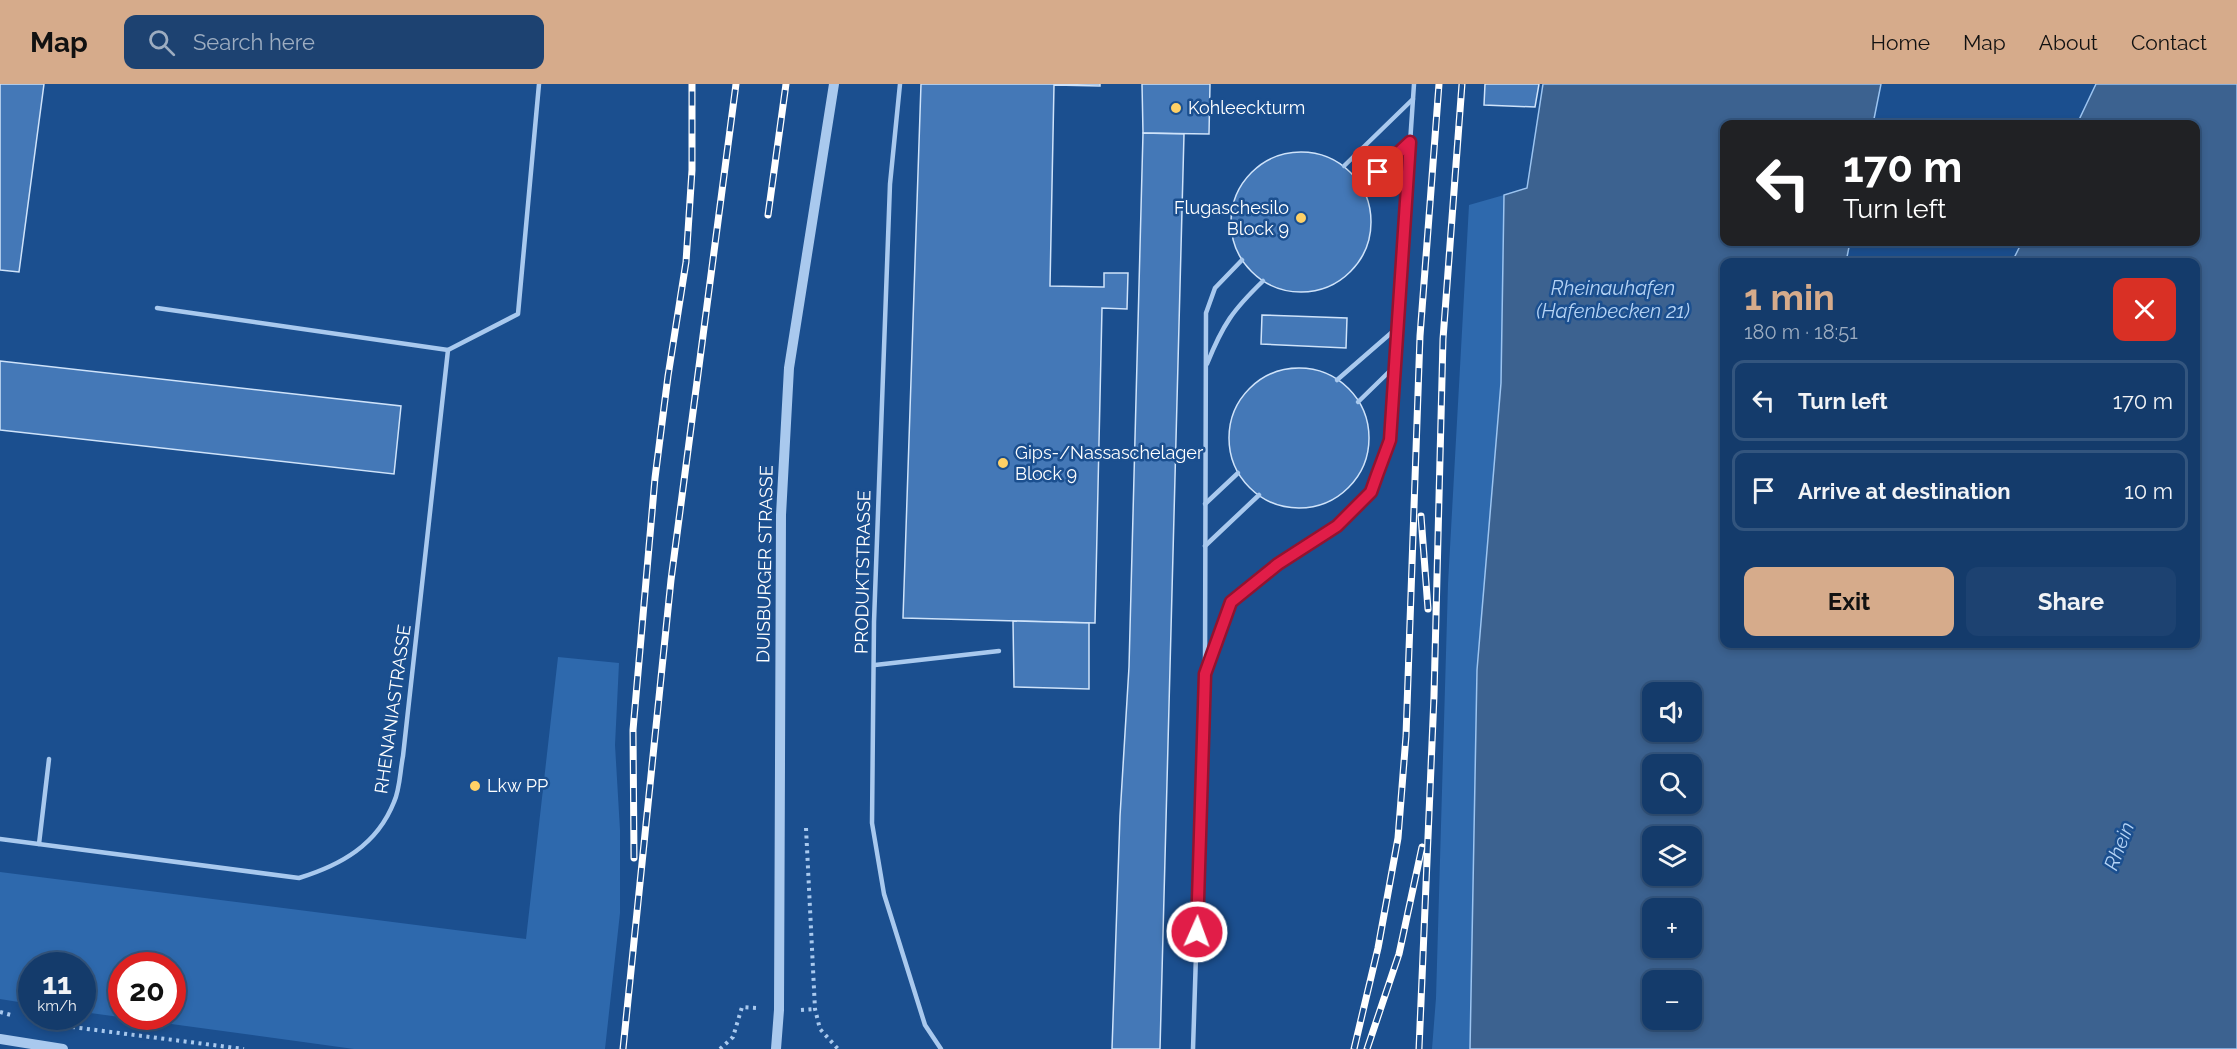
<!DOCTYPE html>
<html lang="en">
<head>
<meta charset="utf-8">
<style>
  body { margin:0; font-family:Raleway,sans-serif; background:#1d4271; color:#f1f3f6; height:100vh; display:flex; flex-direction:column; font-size:22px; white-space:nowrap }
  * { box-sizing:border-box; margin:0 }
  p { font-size:20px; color:#9dadc1 }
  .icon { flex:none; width:33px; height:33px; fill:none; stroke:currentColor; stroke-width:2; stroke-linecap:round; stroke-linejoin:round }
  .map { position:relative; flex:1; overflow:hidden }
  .sheet { position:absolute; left:1720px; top:174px; width:480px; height:390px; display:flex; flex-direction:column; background:#143b6b; border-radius:12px; box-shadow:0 3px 9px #0003,0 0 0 2px #33557e }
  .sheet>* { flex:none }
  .hud { position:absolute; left:1720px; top:36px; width:480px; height:126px; border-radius:12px; box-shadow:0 3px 9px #0003,0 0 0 2px #33557e; background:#202124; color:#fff; overflow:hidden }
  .tools { position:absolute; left:1642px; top:598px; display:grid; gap:12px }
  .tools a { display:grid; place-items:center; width:60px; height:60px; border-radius:12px; background:#143b6b; box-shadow:0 3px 9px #0003,0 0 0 2px #33557e; font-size:30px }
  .speed { position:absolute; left:18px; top:868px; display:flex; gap:12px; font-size:30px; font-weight:700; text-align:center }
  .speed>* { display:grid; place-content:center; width:78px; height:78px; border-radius:50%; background:#143b6b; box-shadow:0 3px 9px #0003,0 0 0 2px #33557e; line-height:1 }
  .speed small { font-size:15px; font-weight:400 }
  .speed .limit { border:9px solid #d22; background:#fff; color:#111 }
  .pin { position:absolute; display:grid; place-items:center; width:51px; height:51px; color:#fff; margin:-26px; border-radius:12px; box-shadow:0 3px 9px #0006 }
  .me { position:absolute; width:66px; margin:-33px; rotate:2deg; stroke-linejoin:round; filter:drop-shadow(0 0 4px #0008) }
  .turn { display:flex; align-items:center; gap:21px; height:126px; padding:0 24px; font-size:27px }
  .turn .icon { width:78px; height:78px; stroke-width:2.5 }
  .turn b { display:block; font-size:42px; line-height:51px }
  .round { display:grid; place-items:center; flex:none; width:63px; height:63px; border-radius:12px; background:#1d4271 }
  .summary { display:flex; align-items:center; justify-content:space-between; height:102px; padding:0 24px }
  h1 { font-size:36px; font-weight:700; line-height:45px; color:#d6ab8b }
  .button { display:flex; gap:12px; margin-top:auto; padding:12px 24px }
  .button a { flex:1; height:69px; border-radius:12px; background:#d6ab8b; color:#111; font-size:24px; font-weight:700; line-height:69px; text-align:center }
  .button a+a { background:#1d4271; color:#f1f3f6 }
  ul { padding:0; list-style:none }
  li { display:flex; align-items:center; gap:18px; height:81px; margin:0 12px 9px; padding:0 12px; border:3px solid #33557e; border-radius:12px }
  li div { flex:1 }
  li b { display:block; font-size:22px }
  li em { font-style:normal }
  header { display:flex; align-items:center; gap:36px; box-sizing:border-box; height:84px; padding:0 30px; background:#d6ab8b; color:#111 }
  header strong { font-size:28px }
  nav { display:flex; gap:33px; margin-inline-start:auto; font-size:21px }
  .search { width:420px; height:54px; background:#1d4271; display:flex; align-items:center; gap:15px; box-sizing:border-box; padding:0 21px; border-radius:12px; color:#9dadc1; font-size:22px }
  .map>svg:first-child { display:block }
</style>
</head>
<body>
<header>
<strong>Map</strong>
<div class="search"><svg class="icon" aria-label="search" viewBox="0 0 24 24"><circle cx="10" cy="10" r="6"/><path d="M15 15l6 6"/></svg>Search here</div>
<nav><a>Home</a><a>Map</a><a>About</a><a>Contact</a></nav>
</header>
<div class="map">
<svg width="2237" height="965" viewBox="0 0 2237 965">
  <rect width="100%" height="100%" fill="#1b4f8f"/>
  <g fill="#2e69ad" fill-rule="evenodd">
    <polygon points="1504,111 1501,299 1477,586 1470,965 1432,965 1436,914 1448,500 1469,121"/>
    <path d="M558,573l61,6 -4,82 5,85v83l-15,136h-251l-271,-37 -1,-46h-50l-1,38 -31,-5v-127l526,67zM122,882h50v51h-50z"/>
  </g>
  <path fill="#3c6290" stroke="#9cc4f0" stroke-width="1.5" fill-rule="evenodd" d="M1543,0h338l-8,40h-148v118h125l-4,20h-121v382h471v-382h-184l10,-20h174v-118h-119l19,-40h141v965h-767l7,-379 24,-287 3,-188 23,-7zM1653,609h39v39h-39zM1653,681h39v39h-39zM1653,753h39v39h-39zM1653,825h39v39h-39zM1653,897h39v39h-39z"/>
  <g fill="#4478b7" stroke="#cfe3fa" stroke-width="1.5">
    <polygon points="0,0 44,0 19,188 0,186"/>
    <polygon points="921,0 1100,0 1100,2 1054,1 1050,202 1104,203 1104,189 1128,189 1127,225 1102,224 1095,539 903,534"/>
    <polygon points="1142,0 1210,0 1209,50 1143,49"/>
    <polygon points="1485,0 1539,0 1535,23 1484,21"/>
    <polygon points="1143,49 1184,50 1160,965 1112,965 1120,732 1129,583"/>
    <circle cx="1301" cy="138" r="70"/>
    <polygon points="1262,231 1347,234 1346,264 1261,260"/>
    <polygon points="0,277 401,322 394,390 0,346"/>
    <circle cx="1299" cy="354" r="70"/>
    <polygon points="1013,537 1089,539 1089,605 1014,603"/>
  </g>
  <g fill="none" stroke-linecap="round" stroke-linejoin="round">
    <g stroke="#a9c9ee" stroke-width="4" stroke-dasharray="3 4.5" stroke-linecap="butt">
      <polyline points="806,744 815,925 820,945 838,965"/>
      <polyline points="801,926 815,925"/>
      <polyline points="0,928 11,931"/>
      <polyline points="72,943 244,965"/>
      <polyline points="720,965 733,953 742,923 757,924"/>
    </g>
    <g stroke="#a9c9ee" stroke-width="4.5">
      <polyline points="900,0 890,100 874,538 872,739 884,810 925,941 941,965"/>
      <polyline points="1344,82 1413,15"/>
      <polyline points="1363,104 1410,58"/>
      <polyline points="157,224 448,266 518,230 539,0"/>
      <path d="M1207,280c16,-40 26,-54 56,-83"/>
      <polyline points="1337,296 1398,243"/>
      <polyline points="1358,318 1396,281"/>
      <polyline points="1205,420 1238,389"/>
      <polyline points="1205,462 1259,411"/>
      <polyline points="875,581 999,567"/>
      <polyline points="1205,587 1206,229 1215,204 1242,176"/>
      <path d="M0,755l299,39c42,-13 78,-33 95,-76 6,-13 6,-31 9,-46l45,-406"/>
      <polyline points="39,760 49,675"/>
      <polyline points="1193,965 1205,590 1231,518 1278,480 1337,442 1371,408 1390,356 1414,0"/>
    </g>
    <g stroke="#a9c9ee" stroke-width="10">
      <polyline points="0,955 63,965"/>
      <polyline points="776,965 779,926 781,431 789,284 834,0"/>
    </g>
    <defs>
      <g id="rail">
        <polyline points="768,131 786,0"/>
        <polyline points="1421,432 1428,525"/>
        <polyline points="634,774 633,646 655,394 668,292 686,178 692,86 692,0"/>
        <polyline points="623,965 671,496 736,0"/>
        <polyline points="1354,965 1378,864 1398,754 1406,652 1420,252 1439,0"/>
        <polyline points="1367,965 1399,870 1422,763"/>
        <polyline points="1419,965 1434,612 1443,255 1462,0"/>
      </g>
    </defs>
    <use href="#rail" stroke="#fff" stroke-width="7"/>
    <use href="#rail" stroke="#1b4f8f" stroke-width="4.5" stroke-dasharray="14" stroke-linecap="butt"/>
  </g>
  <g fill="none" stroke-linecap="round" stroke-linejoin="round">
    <defs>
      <polyline id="route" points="1197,848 1205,590 1231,518 1278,480 1337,442 1371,408 1377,391 1390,356 1410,58 1378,88"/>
    </defs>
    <use href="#route" stroke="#92132f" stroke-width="15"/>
    <use href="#route" stroke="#e11d48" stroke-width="10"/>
  </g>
  <g fill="#ffd166" stroke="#1b4f8f" stroke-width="2">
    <circle cx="1176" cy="24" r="6"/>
    <circle cx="1301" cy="134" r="6"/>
    <circle cx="1003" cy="379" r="6"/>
    <circle cx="475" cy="702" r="6"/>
  </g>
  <g text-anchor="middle" stroke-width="5" stroke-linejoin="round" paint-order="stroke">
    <g font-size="18" fill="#fff" stroke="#1b4f8f" text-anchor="start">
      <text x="1188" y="30">Kohleeckturm</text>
      <text x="1289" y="130" text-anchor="end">Flugaschesilo<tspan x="1289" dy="21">Block 9</tspan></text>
      <text x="1015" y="375">Gips-/Nassaschelager<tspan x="1015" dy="21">Block 9</tspan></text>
      <text x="487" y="708">Lkw PP</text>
    </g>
    <g font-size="18" fill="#fff" stroke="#1b4f8f">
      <text transform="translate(765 480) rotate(-89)" y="6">DUISBURGER STRASSE</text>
      <text transform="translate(863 488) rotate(-89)" y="6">PRODUKTSTRASSE</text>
      <text transform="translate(393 625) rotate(-82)" y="6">RHENANIASTRASSE</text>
    </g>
    <g font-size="20" font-style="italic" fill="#b5d3f5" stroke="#1b4f8f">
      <text x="1613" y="211">Rheinauhafen<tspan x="1613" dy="23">(Hafenbecken 21)</tspan></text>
      <text transform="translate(2119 762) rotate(-69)" y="7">Rhein</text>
    </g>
  </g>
</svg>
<div class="tools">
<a><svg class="icon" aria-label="sound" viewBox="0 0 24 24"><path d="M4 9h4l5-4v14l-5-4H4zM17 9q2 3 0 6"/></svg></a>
<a><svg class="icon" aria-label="search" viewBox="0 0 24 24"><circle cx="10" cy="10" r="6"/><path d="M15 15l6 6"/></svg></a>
<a><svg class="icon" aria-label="layers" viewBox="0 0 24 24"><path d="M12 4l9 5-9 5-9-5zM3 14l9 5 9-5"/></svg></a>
<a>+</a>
<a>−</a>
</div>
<div class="speed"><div>11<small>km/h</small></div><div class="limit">20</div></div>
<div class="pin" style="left:1378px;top:88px;background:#d93025"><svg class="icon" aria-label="arrive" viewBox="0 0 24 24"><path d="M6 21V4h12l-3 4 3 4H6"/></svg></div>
<svg class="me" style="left:1197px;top:848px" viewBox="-20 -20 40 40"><circle r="17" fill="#e11d48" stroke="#fff" stroke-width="3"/><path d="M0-11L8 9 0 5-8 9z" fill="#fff"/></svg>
<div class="hud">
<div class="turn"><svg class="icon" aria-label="left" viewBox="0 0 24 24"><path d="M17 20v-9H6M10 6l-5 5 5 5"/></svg><div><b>170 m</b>Turn left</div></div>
</div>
<section class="sheet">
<div class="summary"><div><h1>1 min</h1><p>180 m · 18:51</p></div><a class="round" style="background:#d93025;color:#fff"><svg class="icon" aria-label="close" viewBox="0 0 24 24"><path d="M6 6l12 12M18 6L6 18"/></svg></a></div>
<ul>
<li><svg class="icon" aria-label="left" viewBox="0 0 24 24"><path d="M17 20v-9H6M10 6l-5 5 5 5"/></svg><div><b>Turn left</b></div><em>170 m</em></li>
<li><svg class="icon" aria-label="arrive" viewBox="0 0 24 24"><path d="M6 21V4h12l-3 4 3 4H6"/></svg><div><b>Arrive at destination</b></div><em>10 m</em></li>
</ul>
<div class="button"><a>Exit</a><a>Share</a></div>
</section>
</div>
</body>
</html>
